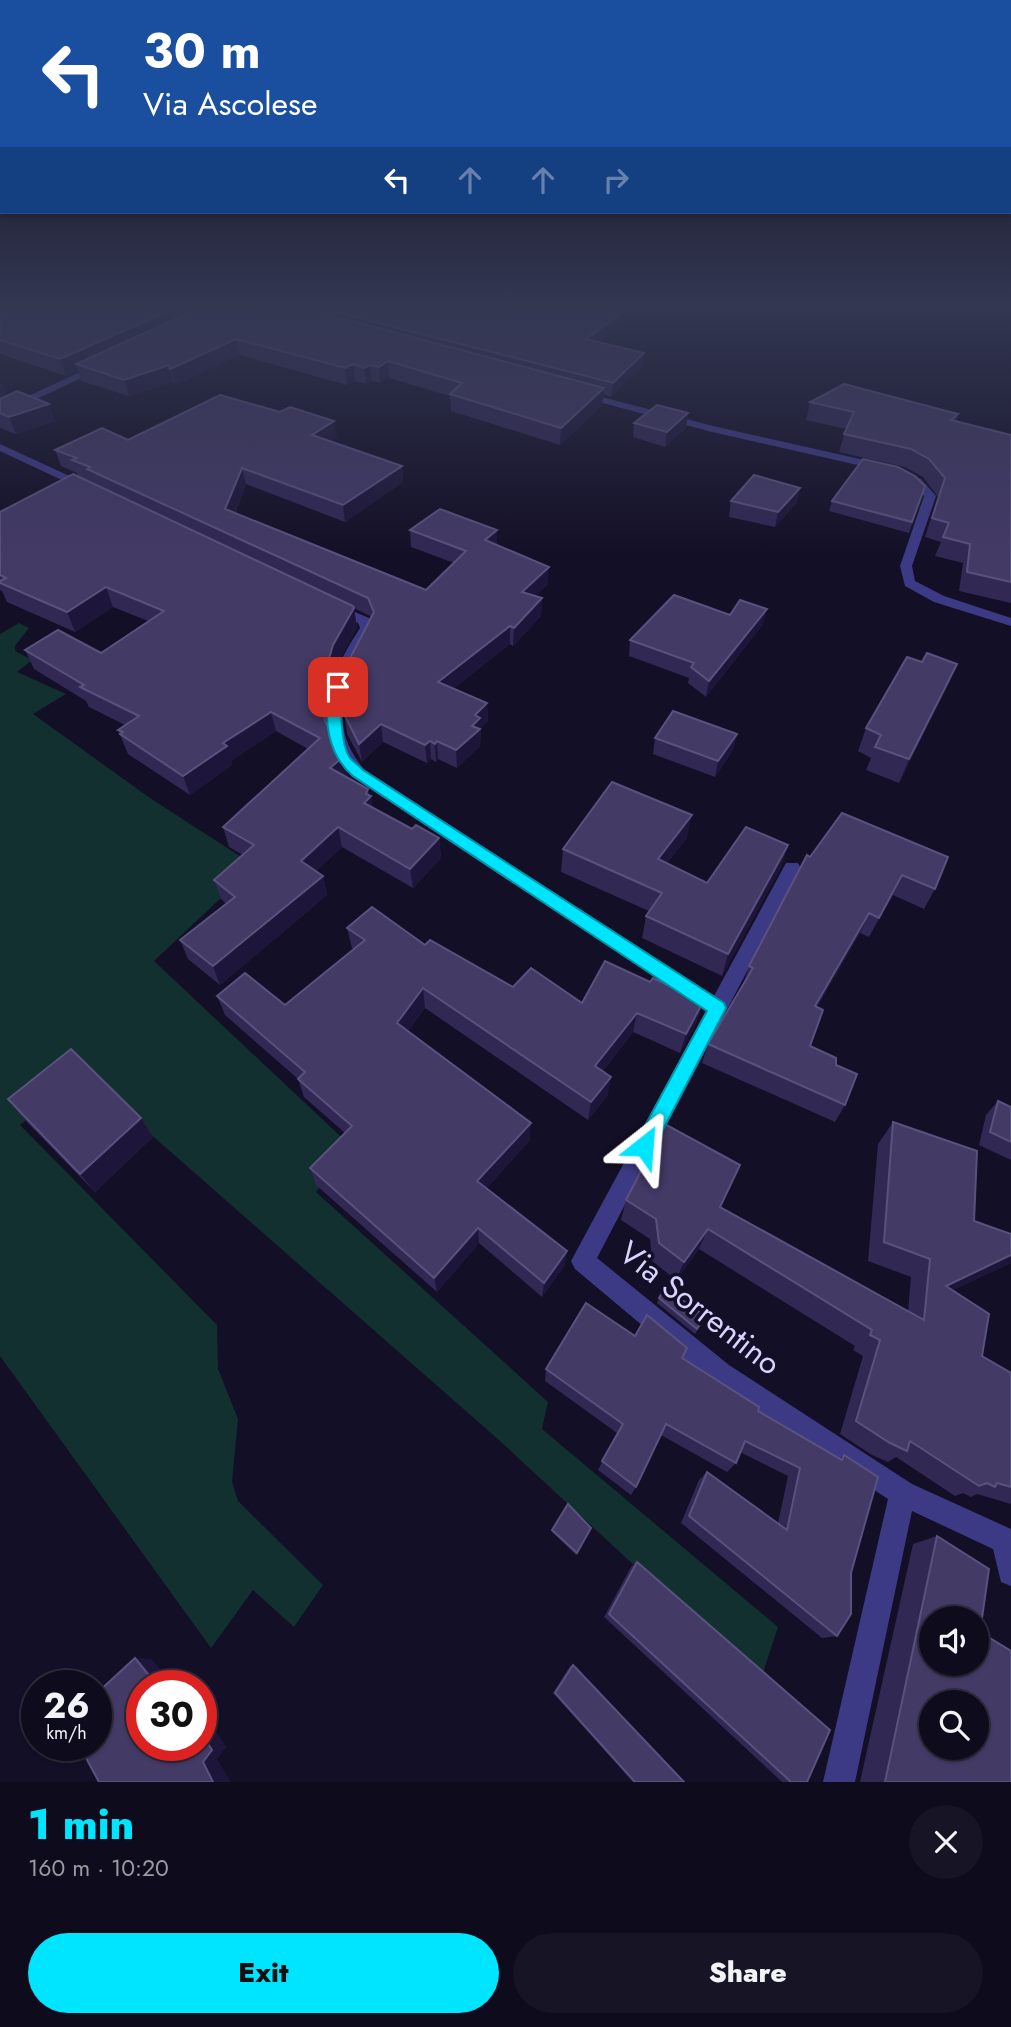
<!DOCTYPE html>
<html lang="en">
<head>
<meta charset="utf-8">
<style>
  body { margin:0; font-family:Jost,sans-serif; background:#171425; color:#f1f3f6; height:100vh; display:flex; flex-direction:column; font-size:26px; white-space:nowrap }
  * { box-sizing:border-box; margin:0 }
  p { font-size:23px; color:#9b9ba3 }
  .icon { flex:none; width:38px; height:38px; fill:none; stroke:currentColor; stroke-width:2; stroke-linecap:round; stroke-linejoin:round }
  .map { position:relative; height:1782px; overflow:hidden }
  .side { display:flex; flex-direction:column; background:#0e0b1c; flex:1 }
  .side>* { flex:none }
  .hud { position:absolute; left:0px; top:0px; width:1012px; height:214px; box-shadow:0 2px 5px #0004,0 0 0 2px #2e2b3b; background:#1a4fa0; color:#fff; overflow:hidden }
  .controls { position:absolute; left:919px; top:1606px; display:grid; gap:14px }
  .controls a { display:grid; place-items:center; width:70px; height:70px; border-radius:50%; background:#0e0b1c; box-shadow:0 2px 5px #0004,0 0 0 2px #2e2b3b; font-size:35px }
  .speed { position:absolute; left:21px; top:1670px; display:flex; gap:14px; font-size:35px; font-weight:700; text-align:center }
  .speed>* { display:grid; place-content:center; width:91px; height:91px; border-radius:50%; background:#0e0b1c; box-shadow:0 2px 5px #0004,0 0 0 2px #2e2b3b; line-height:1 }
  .speed small { font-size:18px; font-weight:400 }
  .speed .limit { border:10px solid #d22; background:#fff; color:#111 }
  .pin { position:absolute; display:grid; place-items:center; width:60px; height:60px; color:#fff; margin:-30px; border-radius:14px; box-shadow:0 4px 10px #0006 }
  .me { position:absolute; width:77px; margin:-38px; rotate:28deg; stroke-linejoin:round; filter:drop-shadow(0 0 5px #0008) }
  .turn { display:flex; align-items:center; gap:24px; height:147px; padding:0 28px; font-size:32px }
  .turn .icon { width:91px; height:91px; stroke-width:2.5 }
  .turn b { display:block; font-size:49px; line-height:60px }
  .lanes { display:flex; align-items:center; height:66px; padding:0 28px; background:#0003; justify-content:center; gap:35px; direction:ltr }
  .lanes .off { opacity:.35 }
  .round { display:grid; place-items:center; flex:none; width:74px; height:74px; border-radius:37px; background:#171425 }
  .head { display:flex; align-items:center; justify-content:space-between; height:119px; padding:0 28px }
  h1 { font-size:42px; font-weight:800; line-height:52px; color:#00e5ff }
  .cta { display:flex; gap:14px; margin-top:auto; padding:14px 28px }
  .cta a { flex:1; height:80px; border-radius:42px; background:#00e5ff; color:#111; font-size:28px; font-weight:800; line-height:80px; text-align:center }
  .cta a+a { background:#171425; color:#f1f3f6 }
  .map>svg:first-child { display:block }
</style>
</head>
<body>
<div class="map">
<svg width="1011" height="1782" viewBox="0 0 1011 1782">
  <rect width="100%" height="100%" fill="#130f26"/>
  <polygon fill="#12302f" points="19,623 29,628 15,646 15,651 32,660 17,672 66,694 33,714 150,798 255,866 154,961 354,1149 316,1192 548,1402 542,1429 778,1627 760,1682 500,1441 82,1074 20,1125 217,1325 218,1369 238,1419 232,1482 238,1501 323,1585 294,1627 253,1590 211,1648 0,1356 0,634"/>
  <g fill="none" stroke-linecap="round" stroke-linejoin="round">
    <g fill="#3d3a85" fill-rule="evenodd">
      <polygon points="100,363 105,366 103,368 0,416 0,409"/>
      <polygon points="579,391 713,426 891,466 921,479 936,496 912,566 915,581 944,596 1011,618 1011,626 934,602 905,586 900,566 924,496 908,480 884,471 712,432 576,396 576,392"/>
      <polygon points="0,444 89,485 91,487 81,489 0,451"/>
      <path d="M334,603l35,15 5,10c-30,45 -49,96 -10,141l350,227 72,-133h12l3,5 -204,390 132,107 183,119 99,45v57l-10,-4 -8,-33 -81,-38 -57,271h-32l65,-283 -177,-116 -136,-114 -4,-8 135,-250 -354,-234c-41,-50 -25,-99 8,-149l-2,-5 -29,-13v-6z"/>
    </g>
  </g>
  <g fill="#312854">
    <polygon points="0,307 178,307 181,316 201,311 211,307 646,307 599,342 644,353 643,366 611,397 603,394 602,405 560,445 451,411 450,396 389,378 380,383 372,381 366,384 355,381 347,385 240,355 175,385 173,382 129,396 81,381 78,370 66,376 0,354"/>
    <polygon points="0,384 3,385 7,396 55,421 16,434 0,428"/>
    <polygon points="810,402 958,414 956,421 1011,435 1011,603 959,591 963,563 935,556 941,542 925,537 938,497 923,477 905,467 839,452 846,429 806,420"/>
    <polygon points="634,423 686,428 665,447 633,437"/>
    <polygon points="337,437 330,441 402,466 403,482 345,522 246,484 235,513 426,590 454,563 411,547 410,530 497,545 548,584 535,596 542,598 541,616 513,646 510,644 454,688 487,703 488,721 481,727 480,746 457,768 438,759 436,762 431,759 427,763 383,742 362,762 347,734 342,699 371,618 370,616 354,608 357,628 337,664 326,702 328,725 348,775 346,777 368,789 369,795 371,796 372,807 412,829 439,838 441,858 413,888 342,847 316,871 323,876 327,895 220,985 188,959 180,940 226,904 221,899 214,880 243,855 229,847 223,827 308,749 276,731 231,761 232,765 190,795 128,754 118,730 125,725 89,707 86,701 34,669 25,650 101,653 148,621 113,607 75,632 7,602 2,591 0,590 0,512 78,476 77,473 61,466 55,450 128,440"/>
    <polygon points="925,486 909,533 829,511 832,501"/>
    <polygon points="800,488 796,503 775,527 729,517 731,501"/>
    <polygon points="730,615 763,624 706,697 688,683 689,678 629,656 630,640"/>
    <polygon points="922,662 957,664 947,687 899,783 866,770 871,758 858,751 866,728"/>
    <polygon points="737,734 733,750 715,777 653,754 655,738"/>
    <polygon points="842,813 935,889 924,909 893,895 869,937 860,933 817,1007 810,1046 836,1065 845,1105 835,1122 702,1063 708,1044 743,986 749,966 810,857"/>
    <polygon points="687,838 667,863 707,883 788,845 781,867 722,976 642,938 646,916 649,911 561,872 563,849"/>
    <polygon points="347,928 425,945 513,987 582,1003 650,982 703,1002 697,1021 680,1053 633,1032 603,1071 608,1095 588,1120 425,1008 408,1031 530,1140 486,1189 565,1265 542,1297 479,1243 437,1292 316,1185 310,1168 345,1133 304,1097 298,1079 225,1015 217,996 285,1005 354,949 352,948"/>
    <polygon points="8,1099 141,1118 153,1137 95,1192 24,1119"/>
    <polygon points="998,1101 1011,1107 1011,1160 979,1145 986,1115"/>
    <polygon points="893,1122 974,1221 1011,1263 953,1290 982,1356 1011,1373 1011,1504 977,1494 971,1497 963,1493 955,1496 896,1457 888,1462 872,1455 840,1434 863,1356 853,1350 855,1346 699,1249 676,1280 652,1261 650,1239 621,1220 626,1200 720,1207 908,1311 911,1277 868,1261 878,1144"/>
    <polygon points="659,1298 705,1316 695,1334 657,1303"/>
    <polygon points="635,1336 682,1358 758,1411 839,1459 844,1455 851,1573 837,1636 822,1638 681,1523 699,1480 707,1472 778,1523 788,1476 740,1452 736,1463 727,1472 661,1435 636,1487 631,1495 598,1470 617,1433 545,1381 546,1369"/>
    <polygon points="591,1528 576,1555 552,1532 552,1530"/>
    <polygon points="937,1536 980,1632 1011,1782 860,1782 913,1544"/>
    <polygon points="637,1562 791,1782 782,1782 604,1617 631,1567"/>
    <polygon points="573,1665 684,1782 633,1782 553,1693 570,1666"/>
  </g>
  <g fill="#1d163a">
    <polygon points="178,307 182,322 76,364 78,370 66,376 60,359"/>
    <polygon points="630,307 646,307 585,352 586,339"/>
    <polygon points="236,339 240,355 175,385 170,369"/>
    <polygon points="644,353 643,366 611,397 613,383"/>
    <polygon points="388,361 389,378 380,383 379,367"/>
    <polygon points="353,364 355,381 347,385 345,368"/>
    <polygon points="169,365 173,382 129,396 124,380"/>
    <polygon points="370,365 372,381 366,384 364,368"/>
    <polygon points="3,385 9,402 0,407 0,387"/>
    <polygon points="604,388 602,405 560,445 561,428"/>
    <polygon points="49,404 55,421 16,434 9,417"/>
    <polygon points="688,413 686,428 665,447 667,432"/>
    <polygon points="334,421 337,437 315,451 312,435"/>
    <polygon points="402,466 403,482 345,522 343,505"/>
    <polygon points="242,468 246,484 229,526 225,509"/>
    <polygon points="800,488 796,503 775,527 778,512"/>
    <polygon points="497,530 497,547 485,540"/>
    <polygon points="549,567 548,584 522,609 522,592"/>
    <polygon points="106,587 113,607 75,632 67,612"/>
    <polygon points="542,598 541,616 513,646 514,628"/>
    <polygon points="354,608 357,628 337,664 326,702 329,741 325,721 322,682 333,645"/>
    <polygon points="767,609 763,624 706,697 709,681"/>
    <polygon points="510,626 510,644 440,699 438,682"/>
    <polygon points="957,664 947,687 899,783 909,759"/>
    <polygon points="487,703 488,721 481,727 480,746 457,768 456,750 472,726 475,715"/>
    <polygon points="271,712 276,731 231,761 232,765 190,795 183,776 223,743"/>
    <polygon points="381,724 383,742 362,762 359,744"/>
    <polygon points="737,734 733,750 715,777 718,761"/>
    <polygon points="430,741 431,759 427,763 425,745"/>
    <polygon points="437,741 438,759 436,762 435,744"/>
    <polygon points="344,756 348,775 334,788 330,768"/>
    <polygon points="368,789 369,798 371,796 374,816 364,803 366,794"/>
    <polygon points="692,815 687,838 653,881 658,859"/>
    <polygon points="338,827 342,847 306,880 301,861"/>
    <polygon points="439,838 441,858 413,888 410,869"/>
    <polygon points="788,845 781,867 722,976 728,954"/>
    <polygon points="902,875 893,895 869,937 879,918"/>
    <polygon points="323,876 327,895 220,985 213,966"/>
    <polygon points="869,913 860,933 806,1025 815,1006"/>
    <polygon points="423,988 425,1008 400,1042 397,1023"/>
    <polygon points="703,1002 697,1021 680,1053 686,1034"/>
    <polygon points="637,1013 633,1032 592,1085 595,1066"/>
    <polygon points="611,1077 608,1095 588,1120 591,1102"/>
    <polygon points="141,1118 153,1137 95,1192 80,1174"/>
    <polygon points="531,1123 530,1140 478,1198 477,1181"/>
    <polygon points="478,1228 479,1243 437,1292 434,1278"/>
    <polygon points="708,1229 699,1249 676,1280 684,1262"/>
    <polygon points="567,1251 565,1265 542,1297 544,1283"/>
    <polygon points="1011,1255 1011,1263 926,1303 946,1286"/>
    <polygon points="135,1658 152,1659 170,1681 167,1676 183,1677 188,1685 157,1685"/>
    <polygon points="201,1707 226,1747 217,1759 231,1782 213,1782 203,1762"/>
  </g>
  <g fill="#433a66" stroke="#5a527e" stroke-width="2" fill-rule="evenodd">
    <polygon points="0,307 178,307 60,359 0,340"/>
    <polygon points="211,307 299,307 604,388 561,428 450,394 462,383 388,361 379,367 370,365 364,368 353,364 345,368 236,339 170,369 169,365 124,380 76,364 193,311 201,311"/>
    <polygon points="316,307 630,307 586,339 644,353 613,383"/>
    <polygon points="844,384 958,414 951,420 1011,435 1011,582 967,572 970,544 943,537 949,523 932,518 945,478 929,459 911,449 844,434 854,412 810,402"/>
    <polygon points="17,391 49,404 9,417 0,413 0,399"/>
    <polygon points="220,395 280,412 290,407 334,421 312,435 402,466 343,505 242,468 225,509 426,590 466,551 410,530 440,509 497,530 485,540 549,567 522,592 542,598 514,628 510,626 438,682 487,703 475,715 480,718 472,726 480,729 456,750 437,741 435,744 430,741 425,745 381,724 359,744 345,716 342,699 347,664 374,612 368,598 87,469 90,467 72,460 77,458 55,450 102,428 128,440"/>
    <polygon points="657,405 688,413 667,432 634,423"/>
    <polygon points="863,459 898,467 915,476 925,486 912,522 832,501"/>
    <polygon points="73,474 353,606 354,608 333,645 322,682 325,721 344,756 330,768 368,789 366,794 371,796 364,803 412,829 416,825 439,838 410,869 338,827 301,861 323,876 213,966 180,940 235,897 214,880 254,845 223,827 320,738 271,712 223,743 227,746 183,776 120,734 123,732 118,730 139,716 80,687 84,685 25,650 58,630 101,653 164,611 106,587 67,612 0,583 0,581 6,578 0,575 0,512"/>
    <polygon points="754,475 800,488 778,512 731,501"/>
    <polygon points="674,595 730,615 740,600 767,609 709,681 691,667 694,663 630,640"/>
    <polygon points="927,653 957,664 909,759 875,747 881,735 866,728 907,657 922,662"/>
    <polygon points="673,711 737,734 718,761 655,738"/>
    <polygon points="612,782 692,815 658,859 707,883 746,827 788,845 728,954 646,916 662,893 563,849"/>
    <polygon points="842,813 948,857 935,889 902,875 879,918 869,913 815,1006 823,1010 810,1046 836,1058 836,1065 857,1074 845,1105 708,1044 753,968 749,966 807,855 810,857"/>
    <polygon points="372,907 425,945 430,940 513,987 531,968 582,1003 605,961 650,982 653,978 703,1002 686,1034 637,1013 595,1066 611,1077 591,1102 423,988 397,1023 531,1123 477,1181 567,1251 544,1283 478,1228 434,1278 310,1168 352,1126 298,1079 305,1072 217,996 245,973 285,1005 365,940 347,928"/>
    <polygon points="71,1049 141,1118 80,1174 8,1099"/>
    <polygon points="998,1101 1011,1107 1011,1142 990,1132"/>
    <polygon points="893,1122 977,1151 974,1221 1011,1234 1011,1255 946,1286 989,1314 982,1356 1011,1373 1011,1487 997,1483 995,1487 987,1483 979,1486 910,1441 907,1451 890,1443 856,1421 880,1340 870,1335 872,1330 708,1229 684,1262 659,1243 656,1219 626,1200 665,1124 740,1165 720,1207 924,1320 930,1259 884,1242"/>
    <polygon points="665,1288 705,1316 697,1329 659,1298"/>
    <polygon points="586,1303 635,1336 647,1315 687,1348 682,1358 759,1407 758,1411 842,1460 844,1455 878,1477 851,1573 851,1614 837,1636 689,1516 707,1472 787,1530 800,1468 745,1441 736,1463 666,1424 636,1487 602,1461 623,1424 546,1369"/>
    <polygon points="568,1504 591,1528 577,1553 552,1530"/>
    <path d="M937,1536l52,33 -9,63 31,19v131h-126zM931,1619h45v45h-45zM931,1703h45v45h-45z"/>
    <polygon points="637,1562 830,1730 807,1782 791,1782 609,1614"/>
    <polygon points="135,1658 157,1685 142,1685 142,1745 201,1745 201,1733 212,1750 203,1762 213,1782 99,1782 79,1745 96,1745 96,1709 101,1703 96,1697 96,1694"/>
    <polygon points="573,1665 684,1782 635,1782 555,1693"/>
    <polygon points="167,1676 172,1685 158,1685"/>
  </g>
  <linearGradient id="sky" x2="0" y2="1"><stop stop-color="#0a0815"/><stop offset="0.55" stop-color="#333752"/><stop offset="1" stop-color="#333752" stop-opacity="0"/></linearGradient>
  <rect width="1011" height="556" fill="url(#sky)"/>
  <path fill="#00e5ff" stroke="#0095a6" stroke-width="2" d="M338,683l6,4c-4,16 -4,57 6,71 4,4 9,8 13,12l361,233 2,5 -75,145 -7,2 -7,-2 -3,-7 73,-135 -354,-235c-25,-21 -31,-58 -22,-89z"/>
  <g text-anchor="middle" stroke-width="7" stroke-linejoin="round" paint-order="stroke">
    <g font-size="32" fill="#d9d4ff" stroke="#130f26">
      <text transform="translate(700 1308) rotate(38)" y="11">Via Sorrentino</text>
    </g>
  </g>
</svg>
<div class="controls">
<a><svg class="icon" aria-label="sound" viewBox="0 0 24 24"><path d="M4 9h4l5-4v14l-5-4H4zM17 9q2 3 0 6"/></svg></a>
<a><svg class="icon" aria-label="search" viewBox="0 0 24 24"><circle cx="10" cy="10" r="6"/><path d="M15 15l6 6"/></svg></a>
</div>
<div class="speed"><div>26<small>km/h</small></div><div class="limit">30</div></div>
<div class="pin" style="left:338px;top:687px;background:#d93025"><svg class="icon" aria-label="arrive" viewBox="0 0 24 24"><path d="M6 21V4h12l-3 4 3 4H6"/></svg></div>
<svg class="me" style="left:644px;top:1146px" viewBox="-20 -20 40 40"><path d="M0-17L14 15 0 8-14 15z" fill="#00e5ff" stroke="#fff" stroke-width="4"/></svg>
<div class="hud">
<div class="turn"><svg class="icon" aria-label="left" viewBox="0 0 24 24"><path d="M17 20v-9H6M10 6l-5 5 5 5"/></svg><div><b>30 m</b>Via Ascolese</div></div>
<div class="lanes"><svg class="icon" aria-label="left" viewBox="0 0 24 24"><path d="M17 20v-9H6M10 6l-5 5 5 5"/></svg><svg class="icon off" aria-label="ahead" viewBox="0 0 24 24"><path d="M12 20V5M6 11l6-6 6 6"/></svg><svg class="icon off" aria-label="ahead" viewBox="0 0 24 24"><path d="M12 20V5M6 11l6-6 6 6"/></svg><svg class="icon off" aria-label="right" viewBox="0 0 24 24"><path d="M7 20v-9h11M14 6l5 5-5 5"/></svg></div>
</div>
</div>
<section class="side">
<div class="head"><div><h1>1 min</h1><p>160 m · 10:20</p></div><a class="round"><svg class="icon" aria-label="close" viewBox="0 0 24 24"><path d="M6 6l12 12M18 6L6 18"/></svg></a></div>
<div class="cta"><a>Exit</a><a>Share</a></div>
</section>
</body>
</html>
